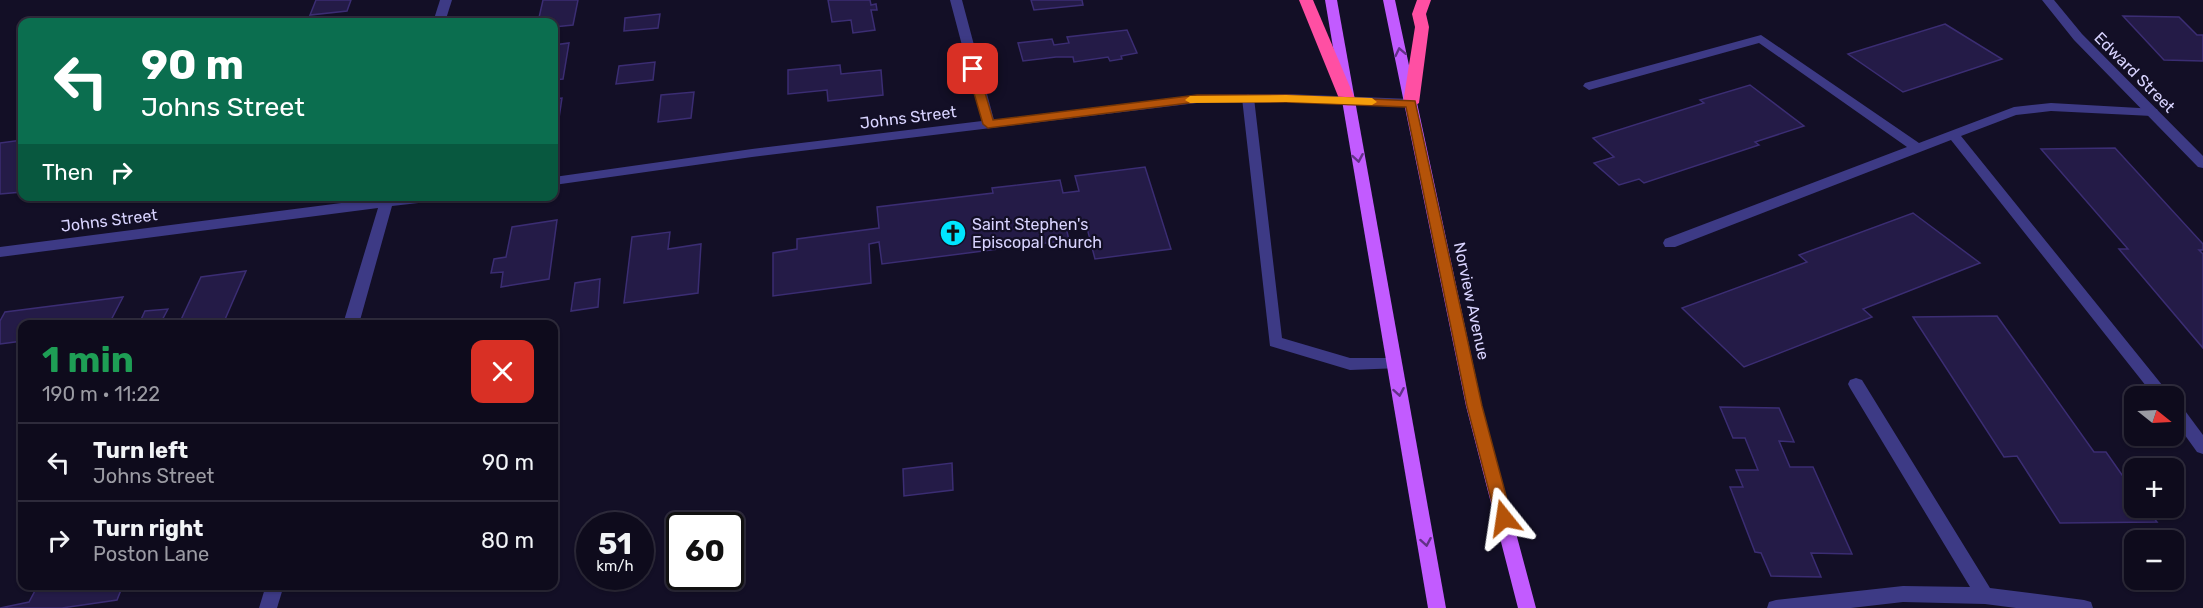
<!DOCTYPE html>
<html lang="en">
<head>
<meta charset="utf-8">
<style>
  body { margin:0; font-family:Rubik,sans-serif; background:#171425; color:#f1f3f6; height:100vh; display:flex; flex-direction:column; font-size:22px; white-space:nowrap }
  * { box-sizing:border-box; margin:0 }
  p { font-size:20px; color:#9b9ba3 }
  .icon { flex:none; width:33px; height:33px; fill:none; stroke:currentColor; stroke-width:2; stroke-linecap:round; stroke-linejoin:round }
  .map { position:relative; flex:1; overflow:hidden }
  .side { position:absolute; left:18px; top:320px; width:540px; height:270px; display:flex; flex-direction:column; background:#0e0b1c; border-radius:12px; box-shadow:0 2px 4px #0004,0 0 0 2px #2e2b3b }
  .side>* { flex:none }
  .banner { position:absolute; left:18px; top:18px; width:540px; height:183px; border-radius:12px; box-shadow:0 2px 4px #0004,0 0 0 2px #2e2b3b; background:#0b6e4f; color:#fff; overflow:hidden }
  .needle { width:39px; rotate:108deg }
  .tools { position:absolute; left:2124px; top:386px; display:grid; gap:12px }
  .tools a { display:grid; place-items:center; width:60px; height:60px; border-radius:12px; background:#0e0b1c; box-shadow:0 2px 4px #0004,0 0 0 2px #2e2b3b; font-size:30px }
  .speed { position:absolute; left:576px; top:512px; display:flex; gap:12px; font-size:30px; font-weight:700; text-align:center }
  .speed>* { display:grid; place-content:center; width:78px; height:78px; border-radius:50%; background:#0e0b1c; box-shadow:0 2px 4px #0004,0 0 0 2px #2e2b3b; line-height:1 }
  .speed small { font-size:15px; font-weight:400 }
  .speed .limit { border:3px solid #111; border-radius:9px; background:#fff; color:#111 }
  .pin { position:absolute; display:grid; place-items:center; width:51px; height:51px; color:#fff; margin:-26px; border-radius:12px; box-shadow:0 3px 9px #0006 }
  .me { position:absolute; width:66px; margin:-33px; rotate:345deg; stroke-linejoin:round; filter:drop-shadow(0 0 4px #0008) }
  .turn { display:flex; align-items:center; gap:21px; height:126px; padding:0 24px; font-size:27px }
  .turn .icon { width:78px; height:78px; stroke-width:2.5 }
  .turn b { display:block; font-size:42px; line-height:51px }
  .then { display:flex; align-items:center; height:57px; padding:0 24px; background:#0003; gap:12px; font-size:22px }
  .round { display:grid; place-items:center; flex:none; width:63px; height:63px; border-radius:12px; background:#171425 }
  .headline { display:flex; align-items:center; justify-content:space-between; height:102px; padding:0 24px }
  h1 { font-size:36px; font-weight:700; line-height:45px; color:#1e9e55 }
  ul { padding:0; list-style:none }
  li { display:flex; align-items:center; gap:18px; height:78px; padding:0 24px; border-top:2px solid #2e2b3b }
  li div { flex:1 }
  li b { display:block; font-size:22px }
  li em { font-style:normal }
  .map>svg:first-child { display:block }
</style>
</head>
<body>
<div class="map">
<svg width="2203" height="608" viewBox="0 0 2203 608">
  <rect width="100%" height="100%" fill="#130f26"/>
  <g fill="#241b47" stroke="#3b2d73" stroke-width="1.5">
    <polygon points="316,0 351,0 347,11 310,15"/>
    <polygon points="543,0 578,0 573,25 554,27 554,22 538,22"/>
    <polygon points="828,0 870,0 871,5 876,4 877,10 871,10 875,30 853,33 851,20 832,22"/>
    <polygon points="1031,0 1082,0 1083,5 1034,10"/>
    <polygon points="660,14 658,28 624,31 625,18"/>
    <polygon points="2123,16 2179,17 2197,35 2203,35 2203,61 2164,60"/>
    <polygon points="1945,24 2002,59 1903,92 1848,54"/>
    <polygon points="1127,30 1137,53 1121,56 1122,59 1110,61 1108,57 1074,62 1073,57 1056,57 1023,61 1018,43 1052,39 1054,45 1069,43 1067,37"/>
    <polygon points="569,43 563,79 554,80 554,45"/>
    <polygon points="655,62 653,80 616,84 619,66"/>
    <polygon points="840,65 841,74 881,70 883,95 828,101 827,90 788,94 788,70"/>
    <polygon points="1750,85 1804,126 1755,142 1759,145 1644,183 1639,179 1619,185 1594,163 1614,157 1593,138 1704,103 1700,100"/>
    <polygon points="694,92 691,118 658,122 661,95"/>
    <polygon points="562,98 556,138 554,138 554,99"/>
    <polygon points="22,140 22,192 0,194 0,143"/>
    <polygon points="2115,148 2203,244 2203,250 2199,250 2203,254 2203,348 2119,249 2128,249 2041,149"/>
    <polygon points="1145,167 1171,249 1095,259 1085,220 1065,223 1069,240 882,264 879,242 869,244 871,283 773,296 773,253 797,249 797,239 879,228 877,207 993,193 992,188 1060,180 1063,193 1079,191 1075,176"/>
    <polygon points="1913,213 1980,263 1863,309 1872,317 1744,367 1682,308 1807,262 1799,255"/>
    <polygon points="557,220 549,279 501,287 503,272 491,273 494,259 506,257 512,227"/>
    <polygon points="670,232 668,249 701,244 698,293 624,303 632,237"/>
    <polygon points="246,271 223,324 179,324 201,277"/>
    <polygon points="600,279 598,307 571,311 575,283"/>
    <polygon points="123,297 109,324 22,324 22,341 0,344 0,321 5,312"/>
    <polygon points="168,309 160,324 139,324 145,311"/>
    <polygon points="1997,316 2094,452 2106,452 2134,492 2134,507 2145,507 2157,522 2060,523 2017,456 2004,457 1913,317"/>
    <polygon points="1720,407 1779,408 1794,442 1779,441 1790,467 1813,467 1852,554 1811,553 1821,577 1771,576 1761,553 1755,552 1730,487 1743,487 1736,470 1758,470 1745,438 1733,438"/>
    <polygon points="952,463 953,490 904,496 903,469"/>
    <polygon points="38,585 123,585 117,600 62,608 0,608 29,602"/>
  </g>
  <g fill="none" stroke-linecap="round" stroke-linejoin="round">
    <g fill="#3d3a85" fill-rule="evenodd">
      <polygon points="1761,35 1919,143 2014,107 2051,103 2157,109 2158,112 2152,116 2051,111 2016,115 1961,136 2171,396 2154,396 1951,140 1675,247 1665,247 1663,243 1665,239 1907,147 1759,43 1589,90 1583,86 1585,83"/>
      <polygon points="1248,94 1254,98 1282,338 1350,358 1394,358 1400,360 1402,364 1400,368 1350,370 1270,346 1242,98"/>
      <polygon points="1856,378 1862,380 1990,588 2084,600 2091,602 2093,608 2016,608 1985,604 1903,602 1851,608 1767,608 1769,602 1776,600 1903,586 1970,587 1850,388 1848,384 1850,380"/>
      <polygon points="2174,403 2180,404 2203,435 2203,454 2197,452 2174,420"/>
    </g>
    <g fill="#3d3a85" fill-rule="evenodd">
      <polygon points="440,0 452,0 445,22 433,22"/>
      <polygon points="950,0 962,0 994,120 1197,95 1286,94 1411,99 1417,103 1411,107 1286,102 1197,103 752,157 554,185 554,177 752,149 982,121"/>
      <polygon points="2042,0 2054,0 2082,34 2203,156 2203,168 2198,167 2074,40"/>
      <polygon points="381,196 443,196 436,201 392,206 359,324 343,324 378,208 0,257 0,247 380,198"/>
      <polygon points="266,585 284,585 277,608 259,608"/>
    </g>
    <g fill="#c25bff" fill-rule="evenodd">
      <polygon points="1325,0 1337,0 1446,608 1428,608"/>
      <polygon points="1383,0 1395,0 1482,406 1536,608 1518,608 1466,406"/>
    </g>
    <g fill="#ff4fa3" fill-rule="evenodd">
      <polygon points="1299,0 1313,0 1356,101 1353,104 1348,106 1340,101"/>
      <polygon points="1417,0 1431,0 1426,14 1429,27 1419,103 1411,108 1403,103 1415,27 1412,14"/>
    </g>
  </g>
  <defs><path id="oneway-chevron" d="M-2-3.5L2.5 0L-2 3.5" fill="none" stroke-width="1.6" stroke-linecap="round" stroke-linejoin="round" transform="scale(1.5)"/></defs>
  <g stroke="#623188">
    <use href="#oneway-chevron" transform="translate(1400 52) rotate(-102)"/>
    <use href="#oneway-chevron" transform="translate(1358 158) rotate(80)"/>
    <use href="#oneway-chevron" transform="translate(1399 392) rotate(80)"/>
    <use href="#oneway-chevron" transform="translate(1426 542) rotate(80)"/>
  </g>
  <polygon fill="#b45309" stroke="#753606" stroke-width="1.5" points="973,66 978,69 993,120 1197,95 1286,95 1415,101 1482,406 1512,518 1510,523 1498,523 1496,518 1467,406 1406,107 1286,102 1197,102 988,128 983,124 967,69"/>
  <polygon fill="#f59e0b" points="1286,95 1372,98 1377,102 1372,105 1286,102 1190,103 1185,100 1190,96"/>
  <defs>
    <symbol id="church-disc" viewBox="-11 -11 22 22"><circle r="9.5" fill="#00e5ff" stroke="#130f26"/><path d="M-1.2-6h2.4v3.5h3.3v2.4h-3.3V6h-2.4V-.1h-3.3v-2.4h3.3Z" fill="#111"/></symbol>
  </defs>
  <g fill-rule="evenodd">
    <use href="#church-disc" x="938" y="218" width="30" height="30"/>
  </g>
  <g text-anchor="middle" stroke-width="4.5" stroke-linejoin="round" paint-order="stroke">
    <g font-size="16" fill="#d9d4ff" stroke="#130f26">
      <text transform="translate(2135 72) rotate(45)" y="6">Edward Street</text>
      <text transform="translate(908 117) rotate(-7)" y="6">Johns Street</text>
      <text transform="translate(109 220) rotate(-7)" y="6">Johns Street</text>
      <text transform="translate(1472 301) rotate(78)" y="6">Norview Avenue</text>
    </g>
    <g font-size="16" fill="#d9d4ff" stroke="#130f26" text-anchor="start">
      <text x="972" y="230">Saint Stephen's<tspan x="972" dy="18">Episcopal Church</tspan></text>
    </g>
  </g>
</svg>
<div class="tools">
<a><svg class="needle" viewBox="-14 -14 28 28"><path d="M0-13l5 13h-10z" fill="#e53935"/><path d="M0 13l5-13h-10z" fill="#9b9ba3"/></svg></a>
<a>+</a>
<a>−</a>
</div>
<div class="speed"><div>51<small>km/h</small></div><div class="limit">60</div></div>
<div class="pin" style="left:973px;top:69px;background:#d93025"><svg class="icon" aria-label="arrive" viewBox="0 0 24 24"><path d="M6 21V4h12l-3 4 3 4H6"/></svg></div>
<svg class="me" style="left:1504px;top:518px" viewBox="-20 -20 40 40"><path d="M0-17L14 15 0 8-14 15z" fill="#b45309" stroke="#fff" stroke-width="4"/></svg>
<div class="banner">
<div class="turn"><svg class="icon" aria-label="left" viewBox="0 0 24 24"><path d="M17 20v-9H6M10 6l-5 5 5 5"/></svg><div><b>90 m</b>Johns Street</div></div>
<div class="then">Then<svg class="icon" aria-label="right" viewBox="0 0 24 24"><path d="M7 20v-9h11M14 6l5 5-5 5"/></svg></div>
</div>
<section class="side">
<div class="headline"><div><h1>1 min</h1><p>190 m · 11:22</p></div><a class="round" style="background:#d93025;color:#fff"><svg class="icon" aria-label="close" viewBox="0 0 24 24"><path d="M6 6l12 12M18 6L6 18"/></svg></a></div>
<ul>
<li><svg class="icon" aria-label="left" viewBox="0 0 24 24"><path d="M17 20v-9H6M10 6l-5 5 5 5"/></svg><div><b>Turn left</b><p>Johns Street</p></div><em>90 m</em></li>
<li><svg class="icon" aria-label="right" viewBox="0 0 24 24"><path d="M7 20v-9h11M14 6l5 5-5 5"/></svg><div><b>Turn right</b><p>Poston Lane</p></div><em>80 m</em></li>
</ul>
</section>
</div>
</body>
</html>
